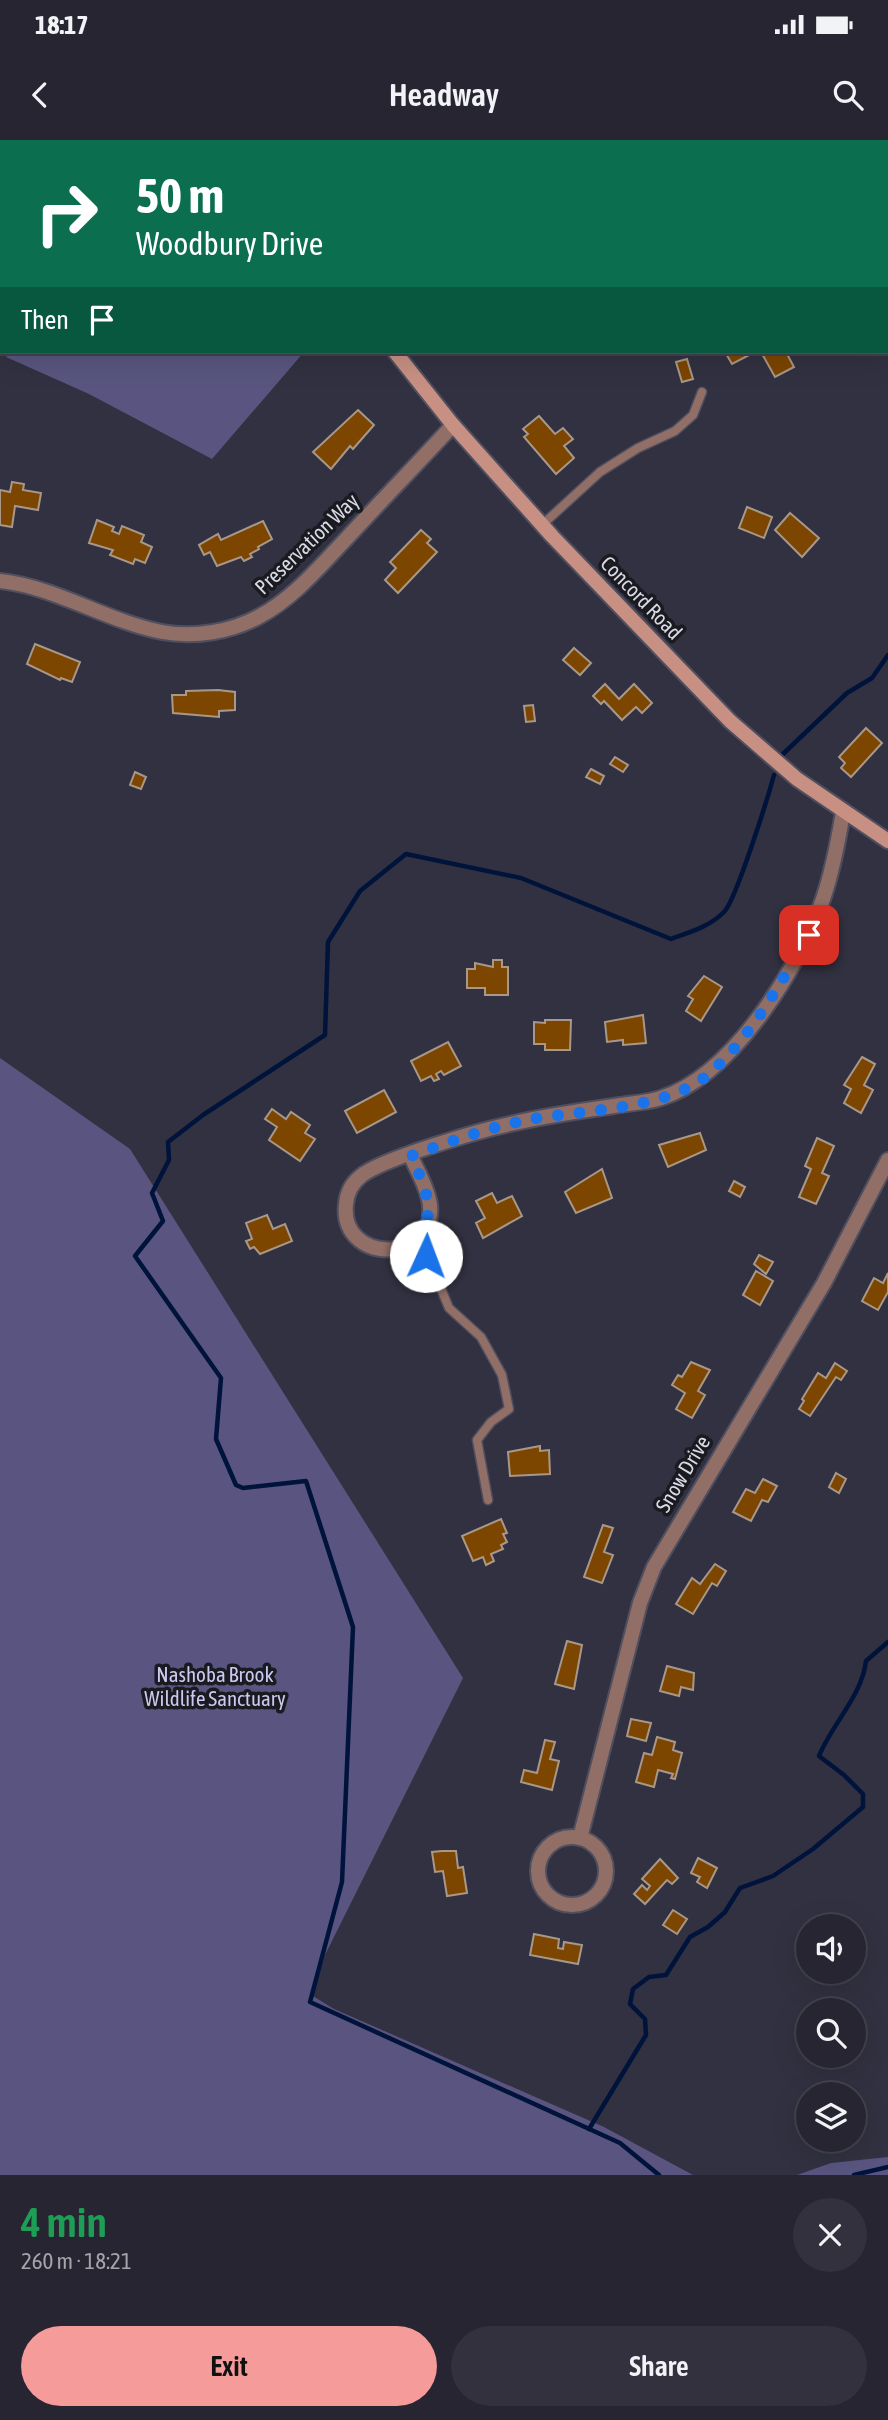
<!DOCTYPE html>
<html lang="en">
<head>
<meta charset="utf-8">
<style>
  body { margin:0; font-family:"Asap Condensed",sans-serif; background:#32313d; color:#f1f3f6; height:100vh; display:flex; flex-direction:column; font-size:26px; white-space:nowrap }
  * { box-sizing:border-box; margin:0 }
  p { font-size:23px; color:#a4a5ab }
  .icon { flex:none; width:38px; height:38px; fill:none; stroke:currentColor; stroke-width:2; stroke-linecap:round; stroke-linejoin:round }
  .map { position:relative; height:2035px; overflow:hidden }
  .side { display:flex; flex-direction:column; background:#262531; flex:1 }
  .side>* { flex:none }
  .top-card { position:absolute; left:0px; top:0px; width:889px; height:214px; box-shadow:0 7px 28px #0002,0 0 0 2px #42424d; background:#0b6e4f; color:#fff; overflow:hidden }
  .controls { position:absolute; left:796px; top:1774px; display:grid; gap:14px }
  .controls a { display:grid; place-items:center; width:70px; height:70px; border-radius:50%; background:#262531; box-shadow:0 7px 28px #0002,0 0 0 2px #42424d; font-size:35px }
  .pin { position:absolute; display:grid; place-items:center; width:60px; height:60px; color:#fff; margin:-30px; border-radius:14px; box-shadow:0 4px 10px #0006 }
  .me { position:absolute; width:77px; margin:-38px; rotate:2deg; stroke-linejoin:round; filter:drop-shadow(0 0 5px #0008) }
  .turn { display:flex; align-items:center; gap:24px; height:147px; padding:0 21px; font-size:32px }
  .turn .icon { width:91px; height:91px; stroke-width:2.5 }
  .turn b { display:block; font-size:49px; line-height:60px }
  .then { display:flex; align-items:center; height:66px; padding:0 21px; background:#0003; gap:14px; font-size:26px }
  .round { display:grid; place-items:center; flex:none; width:74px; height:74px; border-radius:37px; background:#32313d }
  .overview { display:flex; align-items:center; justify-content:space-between; height:119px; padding:0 21px }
  h1 { font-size:42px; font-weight:600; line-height:52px; color:#1e9e55 }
  .action { display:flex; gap:14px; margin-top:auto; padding:14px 21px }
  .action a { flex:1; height:80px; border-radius:42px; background:#f59b9a; color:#111; font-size:28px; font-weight:600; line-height:80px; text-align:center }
  .action a+a { background:#32313d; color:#f1f3f6 }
  .status { display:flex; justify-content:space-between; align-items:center; height:49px; padding:0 35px; background:#262531; direction:ltr }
  .status svg { height:19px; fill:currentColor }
  header { display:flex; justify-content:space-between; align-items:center; height:91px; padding:0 21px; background:#262531; font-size:32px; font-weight:600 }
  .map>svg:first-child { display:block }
</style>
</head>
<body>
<div class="status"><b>18:17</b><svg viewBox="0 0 49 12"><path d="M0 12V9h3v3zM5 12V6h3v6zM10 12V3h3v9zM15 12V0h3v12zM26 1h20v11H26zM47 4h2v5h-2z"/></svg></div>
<header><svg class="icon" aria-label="back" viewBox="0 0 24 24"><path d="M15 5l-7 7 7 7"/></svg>Headway<svg class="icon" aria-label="search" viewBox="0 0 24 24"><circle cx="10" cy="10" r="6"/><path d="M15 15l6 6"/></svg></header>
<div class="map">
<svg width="888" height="2035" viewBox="0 0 888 2035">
  <rect width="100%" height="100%" fill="#323141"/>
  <g fill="#595580">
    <polygon points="0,0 228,0 229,2 2,2 0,207"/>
    <polygon points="606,0 888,0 888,88 887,2"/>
    <polygon points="10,212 304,212 212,319 89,254 6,217"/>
    <polygon points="0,918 130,1009 463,1538 325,1815 313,1856 334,1869 604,1987 693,2035 0,2035"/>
    <polygon points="888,2017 888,2035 797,2035 831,2023"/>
  </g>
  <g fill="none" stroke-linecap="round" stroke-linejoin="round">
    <g stroke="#00133b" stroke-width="4.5">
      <polyline points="783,614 847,553 872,538 888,515"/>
      <path d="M589,1989l57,-94 -1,-16 -15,-15 3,-15 16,-12 17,-2 24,-38 18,-10 17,-15 15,-24 33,-12 40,-27 50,-42v-13l-19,-19 -25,-19c13,-32 43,-60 47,-95l22,-19"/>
      <path d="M659,2035l-39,-32 -310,-141 32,-120 11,-255 -47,-146 -63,7 -7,-3 -20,-46 5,-61 -86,-122 28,-35 -11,-28 17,-33 -1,-18 35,-27 122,-80 3,-93 32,-51 46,-37 115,24 150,61c19,-7 38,-12 53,-27 12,-12 44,-115 50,-137"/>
      <polyline points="854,2035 888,2027"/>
    </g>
  </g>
  <g fill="#7c4500" stroke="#a89889" stroke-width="2">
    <polygon points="725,212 755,212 732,224"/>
    <polygon points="761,212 786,212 794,227 775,237"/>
    <polygon points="687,219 693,239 682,242 676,222"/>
    <polygon points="358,270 374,285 353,309 350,306 331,329 313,312"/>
    <polygon points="539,276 555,294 563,288 573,299 564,306 574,318 556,334 524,297 528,294 523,289"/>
    <polygon points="12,342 24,344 23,350 41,353 38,370 15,366 12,387 0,385 0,350 10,352"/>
    <polygon points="747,367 772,377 764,398 739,388"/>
    <polygon points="790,373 819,398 802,417 775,390"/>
    <polygon points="97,380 114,387 112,391 119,394 122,386 144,395 141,402 152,407 145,423 135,419 133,424 110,415 113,410 89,403"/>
    <polygon points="263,381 272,399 258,407 259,409 250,414 252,417 244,421 241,417 217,426 210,412 204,415 199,405 218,394 221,400"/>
    <polygon points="421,390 431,399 427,403 437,412 398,453 385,440 396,428 390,422"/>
    <polygon points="35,504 80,522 72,542 61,538 60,540 27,524"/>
    <polygon points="574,508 591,523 580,535 563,520"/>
    <polygon points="605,544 619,559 634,544 652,563 642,573 636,567 622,580 604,561 601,564 593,556"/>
    <polygon points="218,550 235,552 235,570 219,571 219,577 173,573 172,555 186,555 186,551"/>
    <polygon points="533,565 535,581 526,582 524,566"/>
    <polygon points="866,588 882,603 851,637 841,628 845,623 839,617"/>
    <polygon points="615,617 628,625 623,632 610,624"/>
    <polygon points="591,629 604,636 600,644 586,637"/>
    <polygon points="135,632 146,637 141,649 130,645"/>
    <polygon points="493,820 502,820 502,827 508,827 508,855 485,855 485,848 467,848 467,829 475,829 475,823 493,827"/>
    <polygon points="704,836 722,847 701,881 686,871 693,859 688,856"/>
    <polygon points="643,875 646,903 623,905 623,900 607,902 605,882"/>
    <polygon points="545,880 571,880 570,910 545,910 545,904 534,904 534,882 545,883"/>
    <polygon points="448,902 461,926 444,935 441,931 436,934 439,939 434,941 431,936 421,941 411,921"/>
    <polygon points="862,917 875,924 864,945 873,950 861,973 844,963 851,949 844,945"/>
    <polygon points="384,950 396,972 357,993 345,971"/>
    <polygon points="272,969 286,979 291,972 310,985 305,993 315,999 300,1021 269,1000 277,987 265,979"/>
    <polygon points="700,993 706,1010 668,1027 659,1005"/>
    <polygon points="817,998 834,1006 822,1033 829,1036 816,1064 799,1057 811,1029 805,1026"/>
    <polygon points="602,1029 612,1058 576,1073 565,1052"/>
    <polygon points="734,1041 745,1047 740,1057 729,1051"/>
    <polygon points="492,1053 497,1063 512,1056 522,1076 483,1098 476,1083 485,1078 476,1061"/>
    <polygon points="267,1075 273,1089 285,1084 292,1101 260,1114 254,1107 250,1109 246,1101 252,1099 246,1083"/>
    <polygon points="759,1115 773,1122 766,1134 754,1124"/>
    <polygon points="756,1131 773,1141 760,1165 743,1155"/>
    <polygon points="888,1133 888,1152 878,1170 862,1161 874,1138 883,1143"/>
    <polygon points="691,1222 710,1230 698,1251 705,1255 692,1278 676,1269 685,1253 672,1245 678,1235 682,1237"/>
    <polygon points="835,1223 847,1231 841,1240 836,1237 810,1276 799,1269 804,1261 802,1259 818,1233 826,1238"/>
    <polygon points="540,1306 540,1311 549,1310 550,1334 510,1336 508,1312"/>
    <polygon points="836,1333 846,1339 839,1353 829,1347"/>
    <polygon points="763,1339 777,1346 768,1362 762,1360 751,1381 733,1372 746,1349 755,1353"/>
    <polygon points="501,1379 507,1393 503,1394 507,1402 501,1405 503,1409 491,1414 494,1421 486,1425 483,1417 473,1421 462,1396"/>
    <polygon points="603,1385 613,1388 604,1412 613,1415 602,1443 584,1437"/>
    <polygon points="715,1424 726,1431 717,1446 712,1443 693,1474 676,1464 692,1438 700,1444"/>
    <polygon points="567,1501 582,1505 574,1549 555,1544"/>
    <polygon points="667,1526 694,1533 693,1550 681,1547 679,1556 660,1551"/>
    <polygon points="631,1579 651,1583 646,1601 627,1596"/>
    <polygon points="657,1597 675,1602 673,1610 682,1613 675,1639 671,1638 673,1634 658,1630 654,1647 636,1642 644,1613 652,1615"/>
    <polygon points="545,1600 555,1602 550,1619 559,1621 552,1650 521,1642 524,1630 537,1633"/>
    <polygon points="442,1711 456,1711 458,1728 463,1727 467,1753 447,1756 443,1731 435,1732 432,1712"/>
    <polygon points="698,1718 717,1728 707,1748 697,1742 700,1737 691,1733"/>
    <polygon points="660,1719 678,1738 672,1744 667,1740 645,1764 634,1754 642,1745 647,1750 650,1746 642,1739"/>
    <polygon points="673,1770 687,1779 677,1794 663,1785"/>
    <polygon points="534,1794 559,1799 558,1808 563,1809 564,1802 582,1805 578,1824 530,1815"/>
  </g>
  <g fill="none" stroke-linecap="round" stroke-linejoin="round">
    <defs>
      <g id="service">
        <polyline points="542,385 600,332 638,308 675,291 693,275 702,252"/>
        <polyline points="420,1098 449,1168 481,1197 502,1235 509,1269 491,1282 477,1300 488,1360"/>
      </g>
      <g id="minor">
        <path d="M0,441c56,6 106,40 162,51 32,6 69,0 98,-16 34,-18 61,-51 87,-78 35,-38 71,-75 106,-113"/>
        <path d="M411,1016c6,15 17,32 19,49 6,60 -91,59 -84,-1 1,-11 6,-21 15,-28 20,-17 120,-46 149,-52 34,-8 69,-13 104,-18 15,-3 32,-3 47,-8 72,-23 138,-130 162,-199 10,-29 15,-57 20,-87"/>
        <circle cx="572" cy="1731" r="34"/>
        <polyline points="580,1698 640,1463 654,1427 824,1143 888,1020"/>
      </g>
      <g id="secondary">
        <polyline points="245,0 246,2"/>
        <polyline points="395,212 453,285 552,396 730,581 797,639 888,701"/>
      </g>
    </defs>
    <use href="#service" stroke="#504f5f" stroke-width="11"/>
    <use href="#minor" stroke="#504f5f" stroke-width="18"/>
    <use href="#secondary" stroke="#504f5f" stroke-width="18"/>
    <use href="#service" stroke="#926f66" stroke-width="8"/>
    <use href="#minor" stroke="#926f66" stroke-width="14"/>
    <use href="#secondary" stroke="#c79082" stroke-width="14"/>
  </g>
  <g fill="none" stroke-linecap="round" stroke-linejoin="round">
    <path stroke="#1a73e8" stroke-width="12" stroke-dasharray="0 21.6" d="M426,1116l-7,-18c19,-30 4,-54 -8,-82 36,-13 73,-27 111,-35 57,-12 144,-9 188,-48 43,-38 70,-90 99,-138"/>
  </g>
  <g text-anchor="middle" stroke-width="7" stroke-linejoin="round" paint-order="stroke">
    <g font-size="21" fill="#dadae5" stroke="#1a1a21">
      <text transform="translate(307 404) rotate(-44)" y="7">Preservation Way</text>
      <text transform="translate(641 458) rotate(46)" y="7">Concord Road</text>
      <text transform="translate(683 1334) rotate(-59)" y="7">Snow Drive</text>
    </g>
    <g font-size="21" fill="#cbc9f0" stroke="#1a1a21">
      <text x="215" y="1542">Nashoba Brook<tspan x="215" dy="24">Wildlife Sanctuary</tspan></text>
    </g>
  </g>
</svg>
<div class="controls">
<a><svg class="icon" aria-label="sound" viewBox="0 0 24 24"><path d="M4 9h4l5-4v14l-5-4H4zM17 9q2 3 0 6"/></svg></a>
<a><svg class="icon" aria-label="search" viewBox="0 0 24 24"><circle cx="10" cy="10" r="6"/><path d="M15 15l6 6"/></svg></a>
<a><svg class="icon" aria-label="layers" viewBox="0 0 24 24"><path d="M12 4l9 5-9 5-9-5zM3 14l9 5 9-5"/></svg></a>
</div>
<div class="pin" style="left:809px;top:795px;background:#d93025"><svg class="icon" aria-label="arrive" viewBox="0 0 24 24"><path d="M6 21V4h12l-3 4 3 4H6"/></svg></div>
<svg class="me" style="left:426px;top:1116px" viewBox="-20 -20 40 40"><circle r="19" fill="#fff"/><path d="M0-13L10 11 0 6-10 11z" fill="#1a73e8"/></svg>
<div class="top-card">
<div class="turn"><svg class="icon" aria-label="right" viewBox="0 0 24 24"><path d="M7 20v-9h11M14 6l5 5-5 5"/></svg><div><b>50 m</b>Woodbury Drive</div></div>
<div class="then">Then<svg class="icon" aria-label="arrive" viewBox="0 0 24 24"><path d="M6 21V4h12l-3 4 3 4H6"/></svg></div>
</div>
</div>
<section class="side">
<div class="overview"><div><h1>4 min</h1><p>260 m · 18:21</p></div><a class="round"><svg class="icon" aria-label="close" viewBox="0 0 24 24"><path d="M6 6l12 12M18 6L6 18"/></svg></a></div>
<div class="action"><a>Exit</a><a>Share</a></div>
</section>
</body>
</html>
